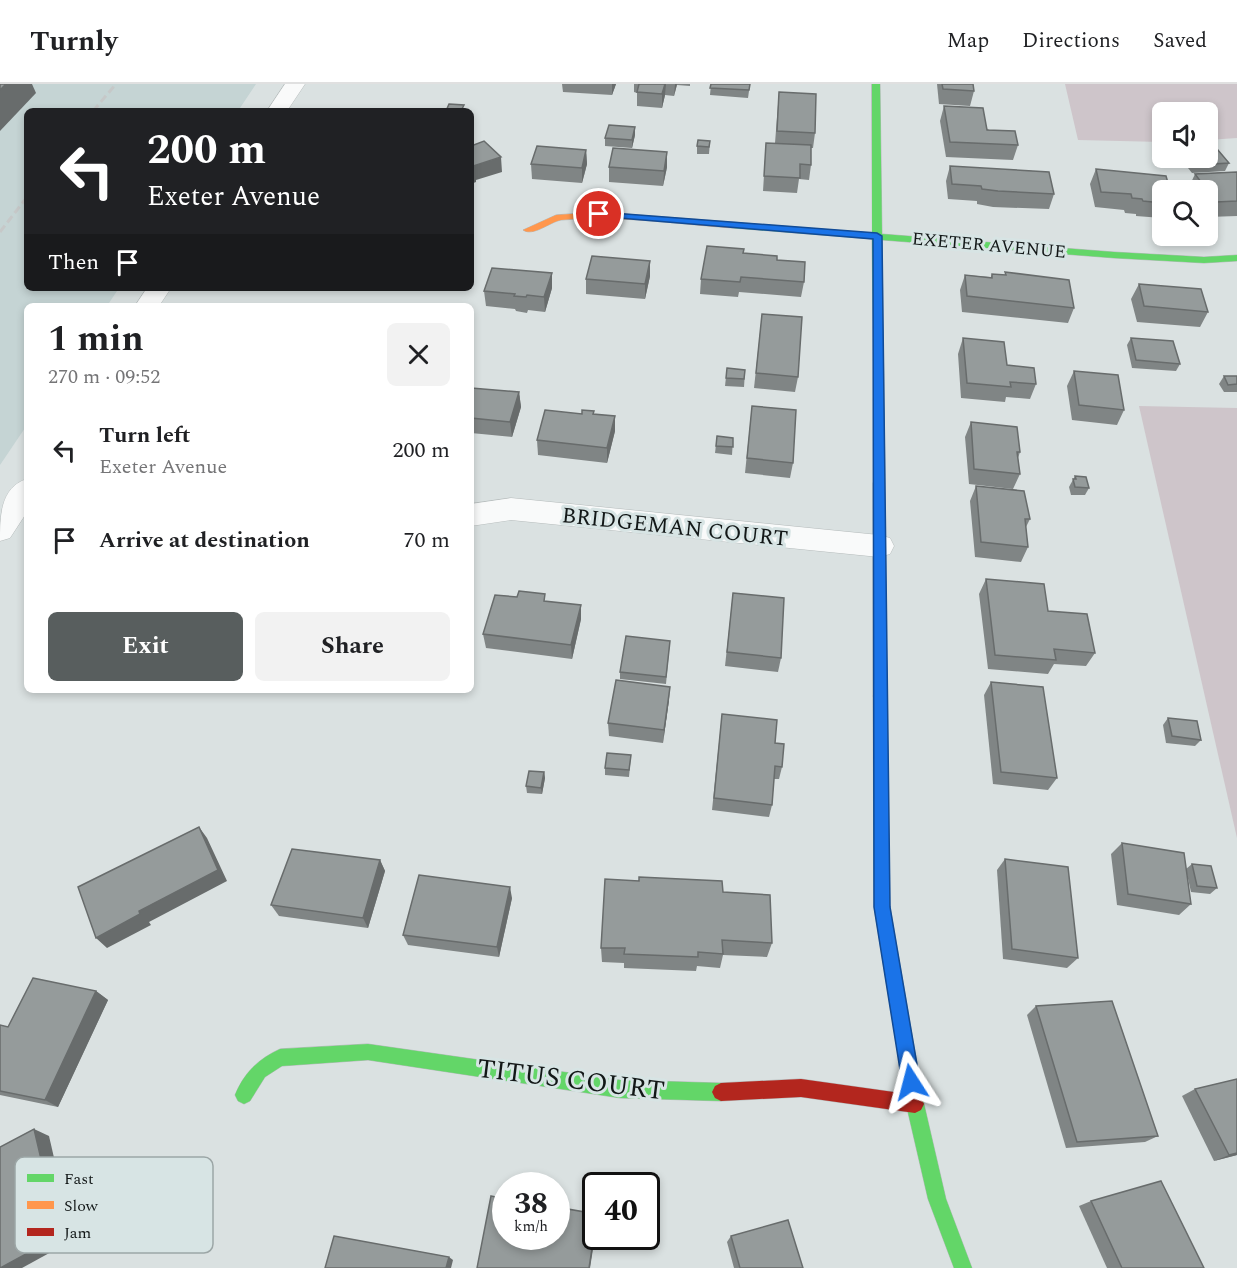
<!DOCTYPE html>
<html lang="en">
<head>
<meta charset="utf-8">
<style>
  body { margin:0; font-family:Spectral,serif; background:#f2f2f2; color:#202124; height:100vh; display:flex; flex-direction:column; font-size:22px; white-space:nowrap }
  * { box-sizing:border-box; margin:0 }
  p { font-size:20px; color:#757577 }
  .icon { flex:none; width:33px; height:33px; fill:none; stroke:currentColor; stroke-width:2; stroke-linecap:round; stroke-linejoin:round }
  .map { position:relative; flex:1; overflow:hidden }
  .panel { position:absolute; left:24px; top:219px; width:450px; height:390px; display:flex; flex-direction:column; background:#fff; border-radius:9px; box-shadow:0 3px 9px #0003 }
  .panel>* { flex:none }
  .hud { position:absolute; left:24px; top:24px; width:450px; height:183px; border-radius:9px; box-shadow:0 3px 9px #0003; background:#202124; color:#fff; overflow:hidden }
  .fabs { position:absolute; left:1152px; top:18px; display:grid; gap:12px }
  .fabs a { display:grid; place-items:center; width:66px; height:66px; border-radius:9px; background:#fff; box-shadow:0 3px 9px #0003; font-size:30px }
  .speed { position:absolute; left:492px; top:1088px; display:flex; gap:12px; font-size:30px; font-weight:700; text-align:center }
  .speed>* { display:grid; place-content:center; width:78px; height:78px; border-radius:50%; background:#fff; box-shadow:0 3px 9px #0003; line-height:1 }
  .speed small { font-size:15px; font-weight:400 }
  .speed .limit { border:3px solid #111; border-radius:9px; background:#fff; color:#111 }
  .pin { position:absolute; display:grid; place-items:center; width:51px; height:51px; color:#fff; margin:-26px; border:3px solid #fff; border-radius:50%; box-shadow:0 2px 6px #0007 }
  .me { position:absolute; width:66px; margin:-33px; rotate:351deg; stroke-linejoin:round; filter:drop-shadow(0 0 4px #0008) }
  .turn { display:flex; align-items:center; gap:21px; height:126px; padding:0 24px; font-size:27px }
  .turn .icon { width:78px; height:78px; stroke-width:2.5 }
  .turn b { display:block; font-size:42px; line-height:51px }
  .then { display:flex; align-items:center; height:57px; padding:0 24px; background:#0003; gap:12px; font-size:22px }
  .round { display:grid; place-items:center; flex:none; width:63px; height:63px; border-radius:9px; background:#f2f2f2 }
  .summary { display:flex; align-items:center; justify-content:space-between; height:102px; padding:0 24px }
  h1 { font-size:36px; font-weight:700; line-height:45px }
  .button { display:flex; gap:12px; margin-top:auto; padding:12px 24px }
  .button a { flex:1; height:69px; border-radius:9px; background:#585e5e; color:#fff; font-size:24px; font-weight:700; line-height:69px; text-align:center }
  .button a+a { background:#f2f2f2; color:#202124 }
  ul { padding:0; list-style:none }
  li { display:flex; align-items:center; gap:18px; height:90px; padding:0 24px }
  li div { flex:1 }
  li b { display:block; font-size:22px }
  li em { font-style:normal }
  header { display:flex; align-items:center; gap:36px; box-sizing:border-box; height:84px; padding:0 30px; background:#fff; border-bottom:2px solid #e0e0e0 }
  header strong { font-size:28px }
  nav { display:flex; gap:33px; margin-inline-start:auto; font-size:21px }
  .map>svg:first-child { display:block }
</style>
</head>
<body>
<header>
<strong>Turnly</strong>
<nav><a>Map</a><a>Directions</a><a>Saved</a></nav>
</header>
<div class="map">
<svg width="1237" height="1184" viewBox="0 0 1237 1184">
  <rect width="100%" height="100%" fill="#dae1e1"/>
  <polygon fill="#c5d4d4" points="0,0 256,0 238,27 27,27 27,204 119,204 107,222 27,222 27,341 0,381"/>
  <g fill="#cec5ca">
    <polygon points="1065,0 1237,0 1237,54 1208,56 1208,28 1162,28 1162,58 1078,56"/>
    <polygon points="1139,322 1237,324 1237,754"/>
  </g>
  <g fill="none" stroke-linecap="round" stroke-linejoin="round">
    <defs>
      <g id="street">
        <polygon points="285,0 305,0 287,27 267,27"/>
        <polygon points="147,204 171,204 159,222 135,222"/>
        <path d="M27,395v33l-17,26 -10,3c0,-24 0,-54 27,-62z"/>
        <polygon points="511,414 879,451 890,454 894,462 890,470 879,473 511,436 471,442 471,420"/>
      </g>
      <g id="fast">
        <polygon points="872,0 880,0 882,150 1114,168 1204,173 1237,171 1237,177 1204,179 1114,174 882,156 885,399 883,402 875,402 872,155 732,144 727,141 732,138 872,149"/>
        <polygon points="880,606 885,608 887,612 890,823 924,1020 946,1115 972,1184 954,1184 928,1115 906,1020 874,823 873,612 875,608"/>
        <path d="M368,960l252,36 101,3 6,3 3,6 -3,6 -6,3 -101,-3 -252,-38 -86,6 -17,11 -15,24 -6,3 -6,-3 -3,-6c9,-22 23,-36 45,-46z"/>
      </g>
      <g id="slow">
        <path d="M599,128l133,10 5,3 -5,3c-56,-4 -114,-13 -171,-8 -11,2 -28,17 -38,10l33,-15z"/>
        <polygon points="879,395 885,399 887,612 885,616 875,616 873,612 873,399"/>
      </g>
      <polygon id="jam" points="801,995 915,1011 921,1014 924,1020 921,1026 915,1029 801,1013 721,1017 715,1014 712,1008 715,1002 721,999"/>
    </defs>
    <use href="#street" stroke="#b5bbbb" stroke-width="1"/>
    <use href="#fast" stroke="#b5bbbb" stroke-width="1"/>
    <use href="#slow" stroke="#b5bbbb" stroke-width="1"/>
    <use href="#jam" stroke="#b5bbbb" stroke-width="1"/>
    <use href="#street" fill="#f9fafa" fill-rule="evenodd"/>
    <use href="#fast" fill="#63d668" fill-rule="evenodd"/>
    <use href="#slow" fill="#ff974d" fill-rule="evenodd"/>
    <use href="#jam" fill="#b3261e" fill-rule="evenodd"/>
    <g stroke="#c6c8c8" stroke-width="3" stroke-dasharray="8 4" stroke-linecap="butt">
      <polyline points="93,27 116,0"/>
      <polyline points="0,148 27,113"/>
    </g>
  </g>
  <g fill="#808585">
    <polygon points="562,0 616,0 612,11 563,8"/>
    <polygon points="634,0 690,0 690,2 677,1 674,12 665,11 662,24 637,22 637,9 634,8"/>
    <polygon points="711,0 750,0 748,14 710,11"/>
    <polygon points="937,0 973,0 974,7 970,22 939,20"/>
    <polygon points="779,8 815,49 813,64 811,64 811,81 809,96 799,95 797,109 763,107 766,59 775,59"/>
    <polygon points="944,22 1018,61 1013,76 946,73 940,37"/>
    <polygon points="635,43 635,51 632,64 605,62 605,54"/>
    <polygon points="710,57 709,70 697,70 697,62"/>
    <polygon points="586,66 587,80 582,99 532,95 531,80"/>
    <polygon points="667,68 667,83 663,102 609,98 609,83"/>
    <polygon points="1180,74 1208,74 1229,79 1225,87 1192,89"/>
    <polygon points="950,82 1054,110 1049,125 993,123 977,120 977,117 948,115 946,97"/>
    <polygon points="1096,85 1162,106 1162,134 1136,132 1136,130 1125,129 1124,126 1095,123 1090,100"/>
    <polygon points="1237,88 1237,132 1208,133 1208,106 1189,106 1188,105 1195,90"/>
    <polygon points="743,169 777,176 804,198 801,213 739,208 738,213 700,210 701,195"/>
    <polygon points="650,177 650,192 645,215 586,210 586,195"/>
    <polygon points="1005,188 1074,224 1068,239 962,228 960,206 965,191 991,193 992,190 1005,191"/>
    <polygon points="552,189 552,204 545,228 528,226 527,229 516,227 515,225 486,222 484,207"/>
    <polygon points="1139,200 1208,228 1200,243 1137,238 1131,215"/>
    <polygon points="762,230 798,293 795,308 754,304"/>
    <polygon points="963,254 1036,300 1030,315 1006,313 1005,318 961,314 958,270"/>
    <polygon points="1131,254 1180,280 1176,287 1132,284 1127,261"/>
    <polygon points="727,284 745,286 744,303 725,302"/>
    <polygon points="1074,287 1124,326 1117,341 1072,336 1067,302"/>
    <polygon points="1224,292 1237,292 1237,308 1224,308 1219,300"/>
    <polygon points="471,304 519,308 521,323 512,353 471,349"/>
    <polygon points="752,322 793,379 790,394 745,389"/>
    <polygon points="582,330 594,330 615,347 607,379 538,371 537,356"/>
    <polygon points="971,338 1020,368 1018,374 1020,390 1013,405 969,400 965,353"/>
    <polygon points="717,352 733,354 732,371 715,369"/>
    <polygon points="1075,392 1089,404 1085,411 1071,411 1069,403"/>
    <polygon points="976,402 1030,435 1026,443 1028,463 1021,478 975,473 970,417"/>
    <polygon points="986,495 1048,527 1095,569 1086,582 1054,580 1048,590 988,585 979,510"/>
    <polygon points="733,509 781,574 778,588 725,582"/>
    <polygon points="546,517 581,535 572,575 486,564 483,550"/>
    <polygon points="670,557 666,600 620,595 620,588"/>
    <polygon points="991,598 1057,694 1048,706 993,700 984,611"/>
    <polygon points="669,616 663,659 609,652 608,639"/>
    <polygon points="722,630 775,659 782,683 779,695 774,695 772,721 769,733 712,726"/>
    <polygon points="1168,634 1201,656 1195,662 1166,659 1163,641"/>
    <polygon points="631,671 629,693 605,691 605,684"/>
    <polygon points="544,688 545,694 542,710 527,709 526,702"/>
    <polygon points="1122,759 1186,785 1192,780 1217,804 1210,810 1191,808 1187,790 1191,820 1179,831 1117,821 1111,770"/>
    <polygon points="1005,775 1078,874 1067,884 1003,875 997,786"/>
    <polygon points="380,776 385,787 368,844 279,832 271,821"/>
    <polygon points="723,808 772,859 767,873 723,871 720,884 697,882 696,887 624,884 624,879 602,878 601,864"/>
    <polygon points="512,814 499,873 408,861 403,851"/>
    <polygon points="96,907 108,916 58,1023 0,1011 0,941 8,943"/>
    <polygon points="1036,922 1158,1052 1145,1058 1066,1064 1027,931"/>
    <polygon points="1237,995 1237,1071 1214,1077 1182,1012 1195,1005"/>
    <polygon points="1091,1117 1204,1184 1107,1184 1079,1122"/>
    <polygon points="731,1152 803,1184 734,1184 727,1158"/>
  </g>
  <g fill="#686c6c">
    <polygon points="6,0 32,0 36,9 0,47 0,6"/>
    <polygon points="612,0 616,0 612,11"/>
    <polygon points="665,0 666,0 665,11 662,24 662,10"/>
    <polygon points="675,0 677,0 674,12"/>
    <polygon points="635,43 635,51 632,64 632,56"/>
    <polygon points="586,66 587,80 582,99 582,84"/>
    <polygon points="667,68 667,83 663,102 664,87"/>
    <polygon points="501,73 502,88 476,96 476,98 471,100 471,84 473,82"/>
    <polygon points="650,177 650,192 645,215 645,200"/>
    <polygon points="552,189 552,204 545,228 544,213"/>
    <polygon points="519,308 521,323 512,353 510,338"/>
    <polygon points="615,332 615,347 607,379 607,364"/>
    <polygon points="581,521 581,535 572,575 571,561"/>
    <polygon points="670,603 669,616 663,659 664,646"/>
    <polygon points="544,688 545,694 542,710 541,704"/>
    <polygon points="199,743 207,754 227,797 149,838 151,841 107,864 96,854"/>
    <polygon points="380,776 385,787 368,844 363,834"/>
    <polygon points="510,803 512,814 499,873 497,863"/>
    <polygon points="96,907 108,916 58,1023 45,1016"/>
    <polygon points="34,1045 49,1052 73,1156 22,1184 0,1184"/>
    <polygon points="1237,1069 1237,1071 1214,1077 1229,1071"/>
    <polygon points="596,1138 596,1146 590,1184 589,1184"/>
    <polygon points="449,1173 453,1176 451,1184 446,1184"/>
  </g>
  <g fill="#959b9b" stroke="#686c6c" stroke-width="1.5">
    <polygon points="0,0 6,0 0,6"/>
    <polygon points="639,0 665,0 662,10 637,8"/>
    <polygon points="711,0 750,0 749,6 710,4"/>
    <polygon points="942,0 973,0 974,7 943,5"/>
    <polygon points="779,8 816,10 815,49 777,47"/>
    <polygon points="449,20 464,21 461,27 446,27"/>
    <polygon points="944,22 983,24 987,46 1015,47 1018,61 950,58"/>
    <polygon points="609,41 635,43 632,56 605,54"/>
    <polygon points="698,56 710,57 709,63 697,62"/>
    <polygon points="484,57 501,73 473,82 474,83 471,84 471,62"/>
    <polygon points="766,59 811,61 811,81 800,80 800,94 764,92"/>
    <polygon points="1208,59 1212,59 1229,79 1196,81 1190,74 1208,74"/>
    <polygon points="537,62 586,66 582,84 531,80"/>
    <polygon points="613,64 667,68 664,87 609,83"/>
    <polygon points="950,82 1049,88 1054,110 998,107 982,105 981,102 952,100"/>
    <polygon points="1096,85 1166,92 1170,106 1162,106 1162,119 1143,117 1142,115 1132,114 1131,110 1101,108"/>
    <polygon points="1237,88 1237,117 1216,118 1195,90"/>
    <polygon points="707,162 744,165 743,169 777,172 777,176 805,178 804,198 741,193 740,198 701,195"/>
    <polygon points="592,172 650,177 645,200 586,195"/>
    <polygon points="492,184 552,189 544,213 527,211 526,213 514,212 515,210 484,207"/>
    <polygon points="1005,188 1069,196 1074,224 967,212 965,191 992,194 992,190 1006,191"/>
    <polygon points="1139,200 1201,205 1208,228 1144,222"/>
    <polygon points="762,230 802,233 798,293 756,289"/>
    <polygon points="963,254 1004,258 1007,281 1034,284 1036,300 1010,298 1011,303 967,299"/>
    <polygon points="1131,254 1173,257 1180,280 1136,276"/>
    <polygon points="727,284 745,286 744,295 726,294"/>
    <polygon points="1074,287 1118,291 1124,326 1079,321"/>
    <polygon points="1224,292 1237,292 1237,300 1228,301"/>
    <polygon points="471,304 519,308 510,338 471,334"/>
    <polygon points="752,322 796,326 793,379 747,374"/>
    <polygon points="545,326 582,330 582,326 594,327 593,330 615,332 607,364 537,356"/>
    <polygon points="971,338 1017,343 1020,368 1017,368 1020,390 974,385"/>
    <polygon points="717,352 733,354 733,363 716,362"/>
    <polygon points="1075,392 1086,393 1089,404 1075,403 1073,395 1076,395"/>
    <polygon points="976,402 1024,407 1030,435 1025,435 1028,463 981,458"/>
    <polygon points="986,495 1044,500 1048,527 1087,530 1095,569 1054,565 1056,576 995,571"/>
    <polygon points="519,507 545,510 544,517 581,521 571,561 483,550 495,511 517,513"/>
    <polygon points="733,509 784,514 781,574 727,568"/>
    <polygon points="626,552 670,557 666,593 620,588"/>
    <polygon points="616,596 670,603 664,646 608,639"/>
    <polygon points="991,598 1043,603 1057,694 1001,688"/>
    <polygon points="722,630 777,636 775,659 784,660 782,683 775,682 772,721 714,714"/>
    <polygon points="1168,634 1197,637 1201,656 1172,652"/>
    <polygon points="607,669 631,671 629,686 605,684"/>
    <polygon points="529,687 544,688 541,704 526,702"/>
    <polygon points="199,743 218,786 139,827 140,830 96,854 78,803"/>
    <polygon points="1122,759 1184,769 1191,820 1128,810"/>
    <polygon points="292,765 380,776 363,834 271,821"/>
    <polygon points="1005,775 1068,783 1078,874 1012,865"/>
    <polygon points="1192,780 1211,782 1217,804 1197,802"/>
    <polygon points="419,791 510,803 497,863 403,851"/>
    <polygon points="639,793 722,797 723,808 770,811 772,859 722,856 723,870 698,868 698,873 624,870 625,864 601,864 605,795 639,797"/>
    <polygon points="33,894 96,907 45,1016 0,1007 0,941 8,943"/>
    <polygon points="1112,917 1158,1052 1077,1058 1036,922"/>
    <polygon points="1237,995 1237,1069 1229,1071 1195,1005"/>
    <polygon points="34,1045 59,1152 0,1184 0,1063"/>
    <polygon points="1161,1097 1204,1184 1122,1184 1091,1117"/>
    <polygon points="491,1112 506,1115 506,1152 556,1152 556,1123 596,1130 596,1138 589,1184 477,1184"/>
    <polygon points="788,1136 803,1184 740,1184 731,1152"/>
    <polygon points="334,1152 449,1173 446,1184 325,1184"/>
  </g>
  <polygon fill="#1a73e8" stroke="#114b97" stroke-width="1.5" points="599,128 877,149 882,152 890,823 920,998 917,1004 911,1007 905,1004 902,998 874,823 873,155 595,132 595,129"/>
  <g text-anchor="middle" stroke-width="6" stroke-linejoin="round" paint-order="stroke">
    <g font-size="18" fill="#121717" stroke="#d7e4e4">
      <text transform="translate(989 161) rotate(5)" y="6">EXETER AVENUE</text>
    </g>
    <g font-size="22" fill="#121717" stroke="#d7e4e4">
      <text transform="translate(675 442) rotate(6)" y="8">BRIDGEMAN COURT</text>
    </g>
    <g font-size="27" fill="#121717" stroke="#d7e4e4">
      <text transform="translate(571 995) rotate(7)" y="9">TITUS COURT</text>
    </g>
  </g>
  <rect x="15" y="1073" width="198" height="96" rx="9" fill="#d7e4e4" stroke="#9ca6a6" stroke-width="1.5"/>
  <rect x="27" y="1090" width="27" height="8" fill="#63d668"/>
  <rect x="27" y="1117" width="27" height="8" fill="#ff974d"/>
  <rect x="27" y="1144" width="27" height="8" fill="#b3261e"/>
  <g font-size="16" fill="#121717">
    <text x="64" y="1100">Fast</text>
    <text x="64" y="1127">Slow</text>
    <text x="64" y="1154">Jam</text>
  </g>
</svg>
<div class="fabs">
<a><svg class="icon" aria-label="sound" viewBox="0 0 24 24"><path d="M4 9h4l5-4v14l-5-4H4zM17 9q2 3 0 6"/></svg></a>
<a><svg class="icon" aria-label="search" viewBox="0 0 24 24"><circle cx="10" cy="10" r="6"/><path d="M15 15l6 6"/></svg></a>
</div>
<div class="speed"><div>38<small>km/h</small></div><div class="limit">40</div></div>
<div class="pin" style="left:599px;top:130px;background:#d93025"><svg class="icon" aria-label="arrive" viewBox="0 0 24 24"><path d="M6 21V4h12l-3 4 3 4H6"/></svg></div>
<svg class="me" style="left:911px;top:998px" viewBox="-20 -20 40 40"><path d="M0-17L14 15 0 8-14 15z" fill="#1a73e8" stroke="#fff" stroke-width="4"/></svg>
<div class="hud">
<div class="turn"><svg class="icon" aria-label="left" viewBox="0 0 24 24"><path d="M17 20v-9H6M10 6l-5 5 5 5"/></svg><div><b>200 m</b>Exeter Avenue</div></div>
<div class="then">Then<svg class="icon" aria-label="arrive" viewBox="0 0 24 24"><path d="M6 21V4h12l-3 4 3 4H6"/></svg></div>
</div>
<section class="panel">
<div class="summary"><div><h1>1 min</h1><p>270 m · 09:52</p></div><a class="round"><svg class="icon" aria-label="close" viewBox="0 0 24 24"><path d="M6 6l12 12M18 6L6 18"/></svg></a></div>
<ul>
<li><svg class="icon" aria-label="left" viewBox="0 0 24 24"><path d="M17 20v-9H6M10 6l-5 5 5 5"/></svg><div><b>Turn left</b><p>Exeter Avenue</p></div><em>200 m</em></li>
<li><svg class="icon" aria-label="arrive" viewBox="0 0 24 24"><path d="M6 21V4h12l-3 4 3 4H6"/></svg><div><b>Arrive at destination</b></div><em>70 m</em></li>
</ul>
<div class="button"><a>Exit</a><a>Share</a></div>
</section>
</div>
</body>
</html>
